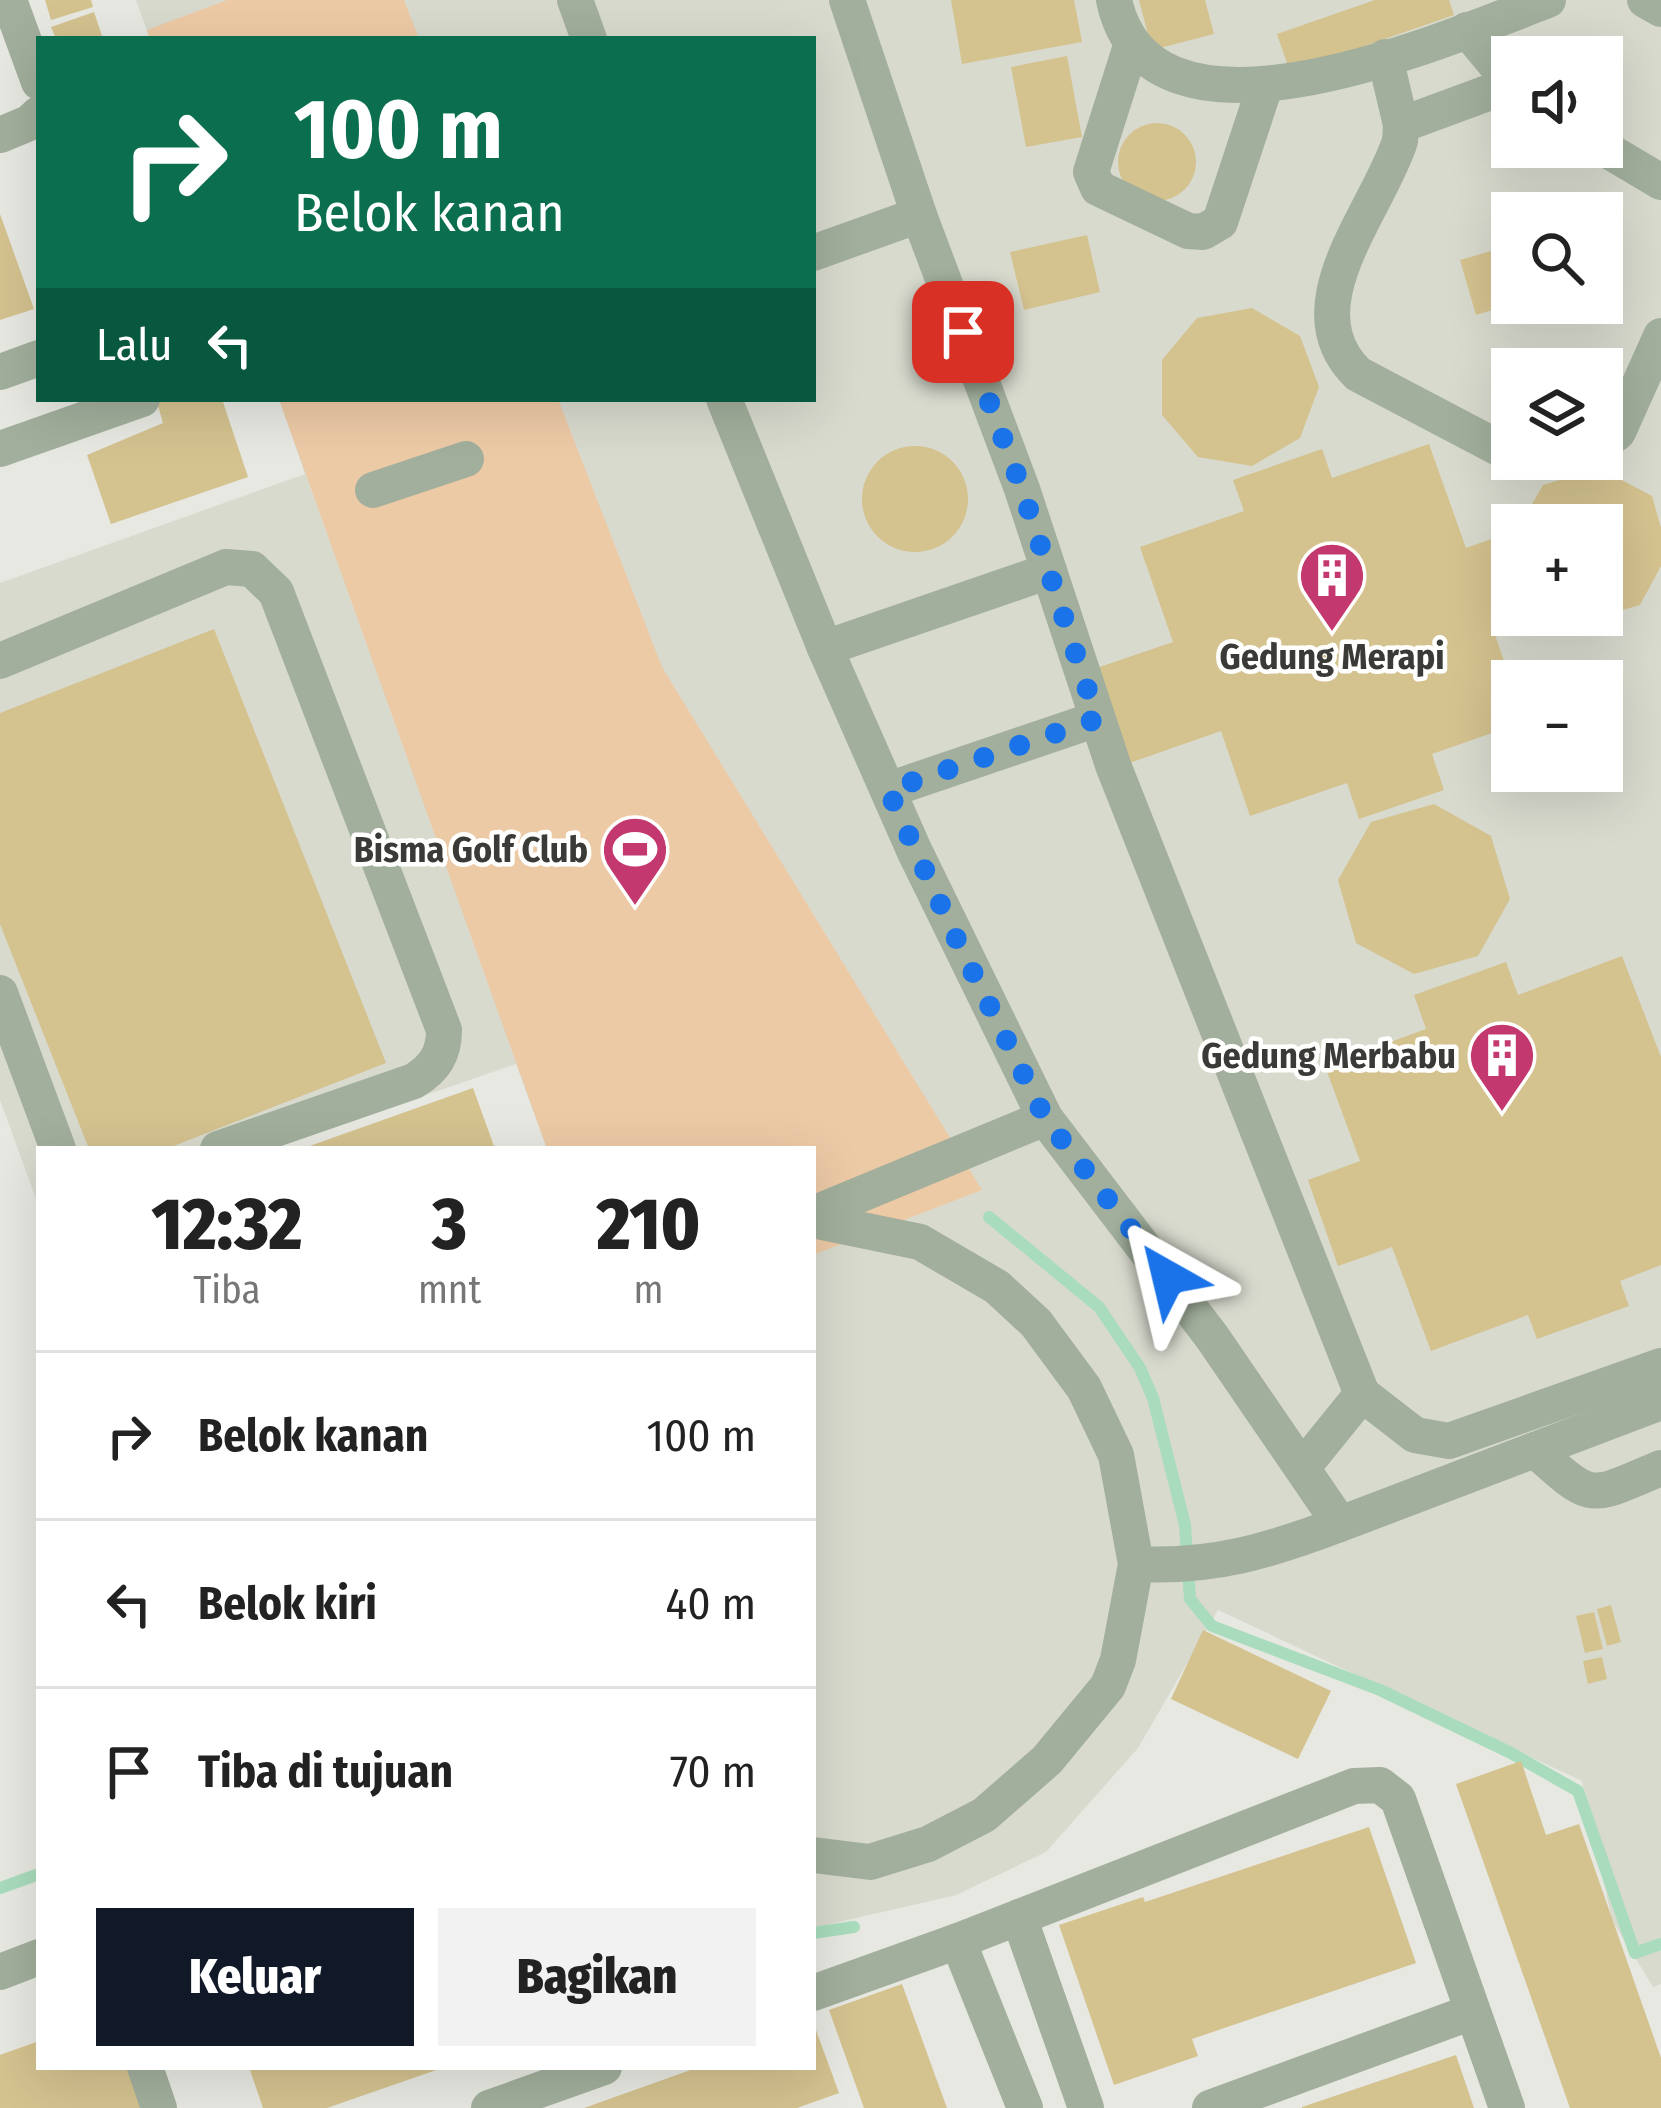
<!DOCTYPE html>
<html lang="id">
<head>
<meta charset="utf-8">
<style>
  body { margin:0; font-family:"Fira Sans Condensed",sans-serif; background:#f2f2f2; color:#222; height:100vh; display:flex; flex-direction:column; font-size:45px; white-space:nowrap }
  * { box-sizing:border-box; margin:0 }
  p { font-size:39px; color:#767676 }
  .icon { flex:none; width:66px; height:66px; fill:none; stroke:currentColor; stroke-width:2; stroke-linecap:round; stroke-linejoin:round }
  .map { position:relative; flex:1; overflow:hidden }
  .sheet { position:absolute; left:36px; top:1146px; width:780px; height:924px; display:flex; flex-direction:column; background:#fff; border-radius:0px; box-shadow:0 12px 48px #0002 }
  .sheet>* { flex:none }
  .guide { position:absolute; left:36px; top:36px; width:780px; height:366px; border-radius:0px; box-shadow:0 12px 48px #0002; background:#0b6e4f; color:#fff; overflow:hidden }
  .tools { position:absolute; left:1491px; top:36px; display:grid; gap:24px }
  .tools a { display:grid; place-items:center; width:132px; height:132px; border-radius:0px; background:#fff; box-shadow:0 12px 48px #0002; font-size:60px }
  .pin { position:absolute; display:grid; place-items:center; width:102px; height:102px; color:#fff; margin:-51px; border-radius:24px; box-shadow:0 6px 18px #0006 }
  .me { position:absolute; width:132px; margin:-66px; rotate:323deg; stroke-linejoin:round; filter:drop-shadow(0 0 9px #0008) }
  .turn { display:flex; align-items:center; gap:42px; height:252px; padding:0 60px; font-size:54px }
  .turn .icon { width:156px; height:156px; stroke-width:2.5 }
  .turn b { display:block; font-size:84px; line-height:102px }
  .then { display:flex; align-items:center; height:114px; padding:0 60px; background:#0003; gap:24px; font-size:45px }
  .eta { display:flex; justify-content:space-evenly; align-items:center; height:204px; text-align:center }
  .eta b { font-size:72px; font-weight:800; line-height:84px }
  .button { display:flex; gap:24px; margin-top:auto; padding:24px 60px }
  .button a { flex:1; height:138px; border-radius:0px; background:#111827; color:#fff; font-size:48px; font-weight:800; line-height:138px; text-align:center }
  .button a+a { background:#f2f2f2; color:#222 }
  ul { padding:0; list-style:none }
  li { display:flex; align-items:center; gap:36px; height:168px; padding:0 60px; border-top:3px solid #e0e0e0 }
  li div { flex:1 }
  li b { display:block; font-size:45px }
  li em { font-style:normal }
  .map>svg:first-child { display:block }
</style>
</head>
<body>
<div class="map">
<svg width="1661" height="2108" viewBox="0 0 1661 2108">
  <rect width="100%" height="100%" fill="#e7e8e1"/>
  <path fill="#d8dace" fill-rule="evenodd" d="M136,0h1525v1984l-8,3 -41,-67 -30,-139 -364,-171 -80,138 -92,104 -90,43 -143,33v-779h-266l-31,-85 -246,85h-231v58l-39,-107v-517l305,-109 -26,-75h534v-360h-663zM1512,57h90v90h-90zM1512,213h90v90h-90zM1512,369h90v90h-90zM1512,525h90v90h-90zM1512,681h90v90h-90z"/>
  <g fill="#edcaa6">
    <polygon points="227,0 404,0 419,39 150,39 147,30"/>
    <polygon points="279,399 558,399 662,667 982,1190 813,1255 813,1149 547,1149"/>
  </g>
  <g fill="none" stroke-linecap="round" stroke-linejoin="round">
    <g stroke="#a8dcbc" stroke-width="12">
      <polyline points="989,1217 1099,1307 1140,1368 1153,1398 1185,1525 1190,1599 1212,1626 1380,1690 1509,1752 1578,1791 1635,1953 1661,1944"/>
      <polyline points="0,1888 39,1874"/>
      <polyline points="813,1933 854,1927"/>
    </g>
  </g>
  <g fill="#d4c28f">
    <polygon points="45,0 91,0 93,7 51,20"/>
    <polygon points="951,0 1074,0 1082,42 962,64"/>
    <polygon points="1139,0 1205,0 1214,34 1152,50"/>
    <polygon points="1375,0 1449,0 1454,15 1290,72 1277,34"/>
    <polygon points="94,12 103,39 56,39 51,27"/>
    <polygon points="1067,56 1082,137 1026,147 1011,67"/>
    <circle cx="1157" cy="162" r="39"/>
    <polygon points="0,214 34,309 0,320"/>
    <polygon points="1087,235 1100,292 1024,310 1010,252"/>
    <polygon points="1512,245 1512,304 1476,315 1460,260"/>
    <polygon points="1252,308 1300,336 1319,387 1300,438 1252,466 1198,457 1162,415 1162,360 1197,318"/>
    <polygon points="156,399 222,399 248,477 111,524 87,455 163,423"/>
    <polygon points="1429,444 1466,548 1494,538 1512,589 1512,615 1520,615 1492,626 1512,684 1512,726 1432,754 1444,790 1359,819 1347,783 1250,816 1221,731 1118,767 1085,672 1173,642 1140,547 1244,511 1233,480 1322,449 1332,478"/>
    <circle cx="915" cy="499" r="53"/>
    <polygon points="1599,468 1652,496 1661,528 1661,566 1640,605 1602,616 1602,525 1520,525 1543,485"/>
    <polygon points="214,629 386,1063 166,1149 89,1149 0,924 0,713"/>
    <polygon points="1434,804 1491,836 1510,899 1478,956 1414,974 1356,943 1338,880 1371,822"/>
    <polygon points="1622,956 1661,1057 1661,1265 1620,1281 1629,1306 1537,1339 1528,1315 1431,1351 1392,1247 1338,1266 1308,1180 1360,1161 1325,1066 1426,1029 1414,995 1506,962 1518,995"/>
    <polygon points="473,1088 495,1149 305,1149 304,1148"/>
    <polygon points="1611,1605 1621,1642 1607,1646 1597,1609"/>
    <polygon points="1594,1612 1603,1649 1585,1653 1576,1616"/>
    <polygon points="1203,1630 1331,1691 1298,1759 1171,1699"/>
    <polygon points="1602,1657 1607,1679 1588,1684 1583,1661"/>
    <polygon points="1521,1761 1546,1835 1579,1824 1661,2058 1661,2108 1570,2108 1456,1784"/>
    <polygon points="1369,1827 1416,1963 1192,2039 1198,2056 1114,2085 1059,1925 1143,1897 1145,1902"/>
    <polygon points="902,1984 936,2078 947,2108 864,2108 829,2010"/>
    <polygon points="813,2022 839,2093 797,2108 584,2108 699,2067 813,2067"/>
    <polygon points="39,2041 39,2067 132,2067 147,2108 0,2108 0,2055"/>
    <polygon points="1456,2055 1474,2108 1302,2108 1302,2107"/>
    <polygon points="249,2067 442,2067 442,2068 327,2108 263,2108"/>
  </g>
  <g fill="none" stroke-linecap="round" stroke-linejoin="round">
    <g stroke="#a2af9c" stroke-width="36">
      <polyline points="9,0 39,82"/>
      <polyline points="575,0 589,39"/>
      <polyline points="847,0 919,215 1022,489 1113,765 1362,1394 1303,1467"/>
      <path d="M1114,0c36,171 335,37 434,0"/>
      <polyline points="1645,0 1661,9"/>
      <polyline points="1467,30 1512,84"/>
      <polyline points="1131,46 1091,172 1098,188 1188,231 1203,232 1220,222 1265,86"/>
      <path d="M1385,57l16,68 -1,16c-23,71 -111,166 -42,233l154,81"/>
      <polyline points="1401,125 1512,84"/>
      <polyline points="0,135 29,123 39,114"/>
      <polyline points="1602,147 1661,182"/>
      <polyline points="813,253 919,215"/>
      <polyline points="0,372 39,358"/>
      <polyline points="724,399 825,648 914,850 1045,1118 1212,1337 1340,1524 1661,1402"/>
      <polyline points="1602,444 1618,432 1661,336"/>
      <polyline points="0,449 142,399"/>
      <polyline points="373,490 466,459"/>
      <polyline points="825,648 1049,571"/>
      <path d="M0,661l226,-94 26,2 24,23 168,438c0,24 -9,38 -30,51l-196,68"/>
      <polyline points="888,790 1097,719"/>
      <polyline points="0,993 58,1149"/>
      <polyline points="813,1214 1045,1118"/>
      <polyline points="813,1220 920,1242 997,1287 1036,1323 1084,1388 1116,1455 1136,1564 1118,1660 1108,1686 1047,1760 984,1815 928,1844 870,1862 813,1855"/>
      <polyline points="1362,1394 1415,1435 1449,1441 1661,1366"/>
      <path d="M1535,1450c60,54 53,48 126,18"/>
      <path d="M1136,1564c77,4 133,-13 204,-40"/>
      <polyline points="1019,1917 1086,2108"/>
      <polyline points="958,1941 1025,2108"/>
      <polyline points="0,1972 39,1957"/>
      <polyline points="813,1993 958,1941 1354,1786 1380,1785 1398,1799 1507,2108"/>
      <polyline points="145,2067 159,2108"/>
      <polyline points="489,2108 604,2067"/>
      <polyline points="1210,2108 1472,2012"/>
    </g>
  </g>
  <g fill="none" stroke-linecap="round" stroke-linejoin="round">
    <polyline stroke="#1a73e8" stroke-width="21" stroke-dasharray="0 37.8" points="963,332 1022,489 1097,719 888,790 956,938 1045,1118 1168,1277"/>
  </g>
  <defs>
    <symbol id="building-pin" viewBox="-11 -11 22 30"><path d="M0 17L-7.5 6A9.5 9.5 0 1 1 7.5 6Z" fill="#c3386e" stroke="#fffffe"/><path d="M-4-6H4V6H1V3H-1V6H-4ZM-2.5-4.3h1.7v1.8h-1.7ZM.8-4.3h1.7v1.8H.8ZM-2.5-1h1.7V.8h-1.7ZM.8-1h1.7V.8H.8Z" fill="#fff"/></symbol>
    <symbol id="stadium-pin" viewBox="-11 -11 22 30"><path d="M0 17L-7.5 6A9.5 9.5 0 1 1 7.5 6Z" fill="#c3386e" stroke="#fffffe"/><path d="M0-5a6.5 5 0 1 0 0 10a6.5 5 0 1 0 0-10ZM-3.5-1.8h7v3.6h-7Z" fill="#fff"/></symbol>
  </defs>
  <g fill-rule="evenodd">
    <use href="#building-pin" x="1294" y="537" width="76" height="104"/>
    <use href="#stadium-pin" x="597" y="811" width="76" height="104"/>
    <use href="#building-pin" x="1464" y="1017" width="76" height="104"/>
  </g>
  <g text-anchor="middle" stroke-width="9" stroke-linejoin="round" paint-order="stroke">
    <g font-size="36" font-weight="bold" fill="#3a3a37" stroke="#fffffe" text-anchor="end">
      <text x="1332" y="669" text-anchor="middle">Gedung Merapi</text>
      <text x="588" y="862">Bisma Golf Club</text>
      <text x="1456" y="1068">Gedung Merbabu</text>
    </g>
  </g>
</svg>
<div class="tools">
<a><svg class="icon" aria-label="sound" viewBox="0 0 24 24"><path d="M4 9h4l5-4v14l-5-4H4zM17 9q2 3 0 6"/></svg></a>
<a><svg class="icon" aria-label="search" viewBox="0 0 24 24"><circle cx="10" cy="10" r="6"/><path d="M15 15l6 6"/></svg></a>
<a><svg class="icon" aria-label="layers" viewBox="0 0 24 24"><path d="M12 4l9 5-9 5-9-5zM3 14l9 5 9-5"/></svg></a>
<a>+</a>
<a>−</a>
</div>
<div class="pin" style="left:963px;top:332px;background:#d93025"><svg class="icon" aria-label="arrive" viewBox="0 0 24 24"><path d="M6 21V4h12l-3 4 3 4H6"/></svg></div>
<svg class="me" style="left:1168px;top:1277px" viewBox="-20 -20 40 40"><path d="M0-17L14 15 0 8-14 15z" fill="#1a73e8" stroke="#fff" stroke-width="4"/></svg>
<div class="guide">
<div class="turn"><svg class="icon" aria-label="right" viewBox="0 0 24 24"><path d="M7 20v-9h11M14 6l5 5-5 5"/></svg><div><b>100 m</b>Belok kanan</div></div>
<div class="then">Lalu<svg class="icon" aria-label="left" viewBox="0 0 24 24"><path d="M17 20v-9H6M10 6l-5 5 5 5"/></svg></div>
</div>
<section class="sheet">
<div class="eta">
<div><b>12:32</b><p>Tiba</p></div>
<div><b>3</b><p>mnt</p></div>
<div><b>210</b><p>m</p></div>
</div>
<ul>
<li><svg class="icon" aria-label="right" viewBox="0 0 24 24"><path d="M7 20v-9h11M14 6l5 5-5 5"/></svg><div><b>Belok kanan</b></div><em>100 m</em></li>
<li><svg class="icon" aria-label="left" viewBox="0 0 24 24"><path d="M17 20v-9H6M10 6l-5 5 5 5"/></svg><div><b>Belok kiri</b></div><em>40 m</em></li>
<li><svg class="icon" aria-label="arrive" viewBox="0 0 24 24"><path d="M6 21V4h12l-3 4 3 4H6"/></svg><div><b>Tiba di tujuan</b></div><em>70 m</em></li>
</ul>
<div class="button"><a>Keluar</a><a>Bagikan</a></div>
</section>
</div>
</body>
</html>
